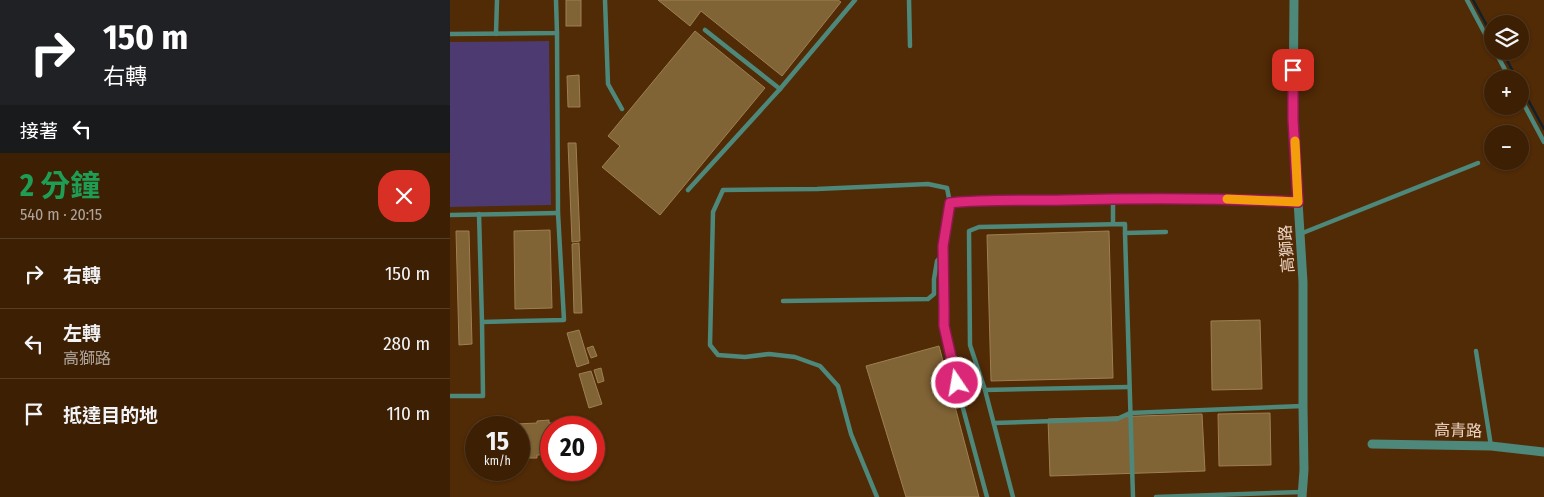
<!DOCTYPE html>
<html lang="zh-TW">
<head>
<meta charset="utf-8">
<style>
  body { margin:0; font-family:"Fira Sans Condensed","Noto Sans TC",sans-serif; background:#482d13; color:#f1f3f6; height:100vh; display:flex; flex-direction:column; font-size:19px; white-space:nowrap }
  * { box-sizing:border-box; margin:0 }
  p { font-size:16px; color:#ada39a }
  .icon { flex:none; width:28px; height:28px; fill:none; stroke:currentColor; stroke-width:2; stroke-linecap:round; stroke-linejoin:round }
  .map { position:relative; flex:1; overflow:hidden }
  .panel { display:flex; flex-direction:column; background:#3d2004; width:450px }
  .panel>* { flex:none }
  .banner { background:#202124; color:#fff; overflow:hidden }
  .controls { position:absolute; left:1034px; top:15px; display:grid; gap:10px }
  .controls a { display:grid; place-items:center; width:45px; height:45px; border-radius:50%; background:#3d2004; box-shadow:0 1px 4px #0004,0 0 0 1px #563e26; font-size:25px }
  .speed { position:absolute; left:15px; top:416px; display:flex; gap:10px; font-size:25px; font-weight:700; text-align:center }
  .speed>* { display:grid; place-content:center; width:65px; height:65px; border-radius:50%; background:#3d2004; box-shadow:0 1px 4px #0004,0 0 0 1px #563e26; line-height:1 }
  .speed small { font-size:12px; font-weight:400 }
  .speed .limit { border:8px solid #d22; background:#fff; color:#111 }
  .pin { position:absolute; display:grid; place-items:center; width:42px; height:42px; color:#fff; margin:-21px; border-radius:10px; box-shadow:0 2px 8px #0006 }
  .me { position:absolute; width:55px; margin:-28px; rotate:348deg; stroke-linejoin:round; filter:drop-shadow(0 0 4px #0008) }
  .turn { display:flex; align-items:center; gap:18px; height:105px; padding:0 20px; font-size:22px }
  .turn .icon { width:65px; height:65px; stroke-width:2.5 }
  .turn b { display:block; font-size:35px; line-height:42px }
  .then { display:flex; align-items:center; height:48px; padding:0 20px; background:#0003; gap:10px; font-size:19px }
  .round { display:grid; place-items:center; flex:none; width:52px; height:52px; border-radius:20px; background:#482d13 }
  .headline { display:flex; align-items:center; justify-content:space-between; height:85px; padding:0 20px }
  h1 { font-size:30px; font-weight:700; line-height:38px; color:#1e9e55 }
  ul { padding:0; list-style:none }
  li { display:flex; align-items:center; gap:15px; height:70px; padding:0 20px; border-top:1px solid #563e26 }
  li div { flex:1 }
  li b { display:block; font-size:19px }
  li em { font-style:normal }
  main { display:flex; flex:1; min-height:0 }
  .map>svg:first-child { display:block }
</style>
</head>
<body>
<main>
<section class="panel">
<div class="banner">
<div class="turn"><svg class="icon" aria-label="right" viewBox="0 0 24 24"><path d="M7 20v-9h11M14 6l5 5-5 5"/></svg><div><b>150 m</b>右轉</div></div>
<div class="then">接著<svg class="icon" aria-label="left" viewBox="0 0 24 24"><path d="M17 20v-9H6M10 6l-5 5 5 5"/></svg></div>
</div>
<div class="headline"><div><h1>2 分鐘</h1><p>540 m · 20:15</p></div><a class="round" style="background:#d93025;color:#fff"><svg class="icon" aria-label="close" viewBox="0 0 24 24"><path d="M6 6l12 12M18 6L6 18"/></svg></a></div>
<ul>
<li><svg class="icon" aria-label="right" viewBox="0 0 24 24"><path d="M7 20v-9h11M14 6l5 5-5 5"/></svg><div><b>右轉</b></div><em>150 m</em></li>
<li><svg class="icon" aria-label="left" viewBox="0 0 24 24"><path d="M17 20v-9H6M10 6l-5 5 5 5"/></svg><div><b>左轉</b><p>高獅路</p></div><em>280 m</em></li>
<li><svg class="icon" aria-label="arrive" viewBox="0 0 24 24"><path d="M6 21V4h12l-3 4 3 4H6"/></svg><div><b>抵達目的地</b></div><em>110 m</em></li>
</ul>
</section>
<div class="map">
<svg width="1094" height="497" viewBox="0 0 1094 497">
  <rect width="100%" height="100%" fill="#512a06"/>
  <polygon fill="#4c3a71" points="99,41 101,205 0,207 0,42"/>
  <g fill="none" stroke-linecap="round" stroke-linejoin="round">
    <g stroke="#11212b" stroke-width="2.5">
      <polyline points="1023,0 1042,35"/>
      <polyline points="1052,51 1067,79"/>
      <polyline points="1070,85 1094,129"/>
    </g>
  </g>
  <g fill="#816436" stroke="#9e7f51">
    <rect x="116" y="0" width="15" height="26"/>
    <polygon points="208,0 388,0 391,2 332,76 251,11 240,26"/>
    <polygon points="245,31 315,88 210,215 152,167 170,146 158,136"/>
    <polygon points="129,75 130,107 118,107 117,76"/>
    <polygon points="118,143 126,143 130,241 122,242"/>
    <polygon points="100,230 102,308 65,309 64,231"/>
    <polygon points="6,231 19,231 22,344 9,345"/>
    <polygon points="659,231 663,378 541,381 537,235"/>
    <polygon points="129,243 132,313 124,313 122,244"/>
    <polygon points="810,320 812,389 762,390 761,321"/>
    <polygon points="129,330 139,363 127,367 117,333"/>
    <polygon points="143,346 147,356 141,358 137,348"/>
    <polygon points="489,346 529,497 456,497 416,366"/>
    <polygon points="151,368 154,381 148,383 144,370"/>
    <polygon points="141,371 152,404 139,408 129,374"/>
    <polygon points="820,413 821,465 769,466 768,414"/>
    <polygon points="752,414 755,471 600,476 598,419"/>
    <polygon points="120,419 120,422 125,422 126,428 101,428 101,453 100,453 100,455 87,455 87,458 69,458 69,428 27,428 27,425 36,425 36,422 47,421 47,424 54,424 54,421 66,421 66,424 87,423 87,421 99,420 99,423 107,423 107,420"/>
  </g>
  <g fill="none" stroke-linecap="round" stroke-linejoin="round">
    <g stroke="#4d887b" stroke-width="4.5">
      <polyline points="155,0 158,84 172,109"/>
      <polyline points="459,0 460,46"/>
      <polyline points="1017,0 1042,47"/>
      <polyline points="255,30 330,89"/>
      <polyline points="0,34 107,33 106,0"/>
      <polyline points="46,34 47,0"/>
      <polyline points="1045,51 1060,79"/>
      <polyline points="1070,97 1094,142"/>
      <polyline points="238,190 330,89 405,0"/>
      <polyline points="663,199 663,224"/>
      <polyline points="500,203 493,246 495,327 511,401 537,497"/>
      <polyline points="29,214 32,322"/>
      <polyline points="0,215 108,213"/>
      <polyline points="850,234 1028,163"/>
      <polyline points="333,301 478,299 484,294 484,279 487,261 493,254"/>
      <polyline points="1026,351 1041,446"/>
      <polyline points="535,390 679,387"/>
      <polyline points="0,396 33,396 32,322 114,320 108,213 107,33"/>
      <polyline points="544,423 667,419 680,413 853,406"/>
      <path d="M427,497l-26,-63 -13,-48 -18,-20 -25,-9 -26,-3 -24,3 -27,-2 -8,-10 3,-133 10,-22 94,-1 111,-5 19,4 3,15c40,-4 79,-2 119,-3 76,-1 153,-2 229,2"/>
      <polyline points="563,497 535,390 520,345 519,231 529,227 675,224 675,233"/>
      <polyline points="683,497 675,233 716,232"/>
      <polyline points="706,497 852,492"/>
    </g>
    <g stroke="#4d887b" stroke-width="9">
      <polyline points="844,0 843,120 853,282 853,406 854,470 852,497"/>
      <polyline points="922,444 1041,446 1094,452"/>
    </g>
  </g>
  <g fill="none" stroke-linecap="round" stroke-linejoin="round">
    <defs>
      <path id="route" d="M507,383l-13,-57v-18l-1,-62 7,-43c38,-4 76,-2 115,-3 77,-2 155,-2 233,2l-5,-82v-50"/>
    </defs>
    <use href="#route" stroke="#8e194d" stroke-width="12"/>
    <use href="#route" stroke="#db2777" stroke-width="9"/>
    <polyline stroke="#f59e0b" stroke-width="9" points="777,199 848,202 845,141"/>
  </g>
  <g text-anchor="middle" stroke-width="4" stroke-linejoin="round" paint-order="stroke">
    <g font-size="16" fill="#eed5c3" stroke="#512a06">
      <text transform="translate(836 249) rotate(-94)" y="6">高獅路</text>
      <text transform="translate(1008 430) rotate(1)" y="6">高青路</text>
    </g>
  </g>
</svg>
<div class="controls">
<a><svg class="icon" aria-label="layers" viewBox="0 0 24 24"><path d="M12 4l9 5-9 5-9-5zM3 14l9 5 9-5"/></svg></a>
<a>+</a>
<a>−</a>
</div>
<div class="speed"><div>15<small>km/h</small></div><div class="limit">20</div></div>
<div class="pin" style="left:843px;top:70px;background:#d93025"><svg class="icon" aria-label="arrive" viewBox="0 0 24 24"><path d="M6 21V4h12l-3 4 3 4H6"/></svg></div>
<svg class="me" style="left:507px;top:383px" viewBox="-20 -20 40 40"><circle r="17" fill="#db2777" stroke="#fff" stroke-width="3"/><path d="M0-11L8 9 0 5-8 9z" fill="#fff"/></svg>
</div>
</main>
</body>
</html>
